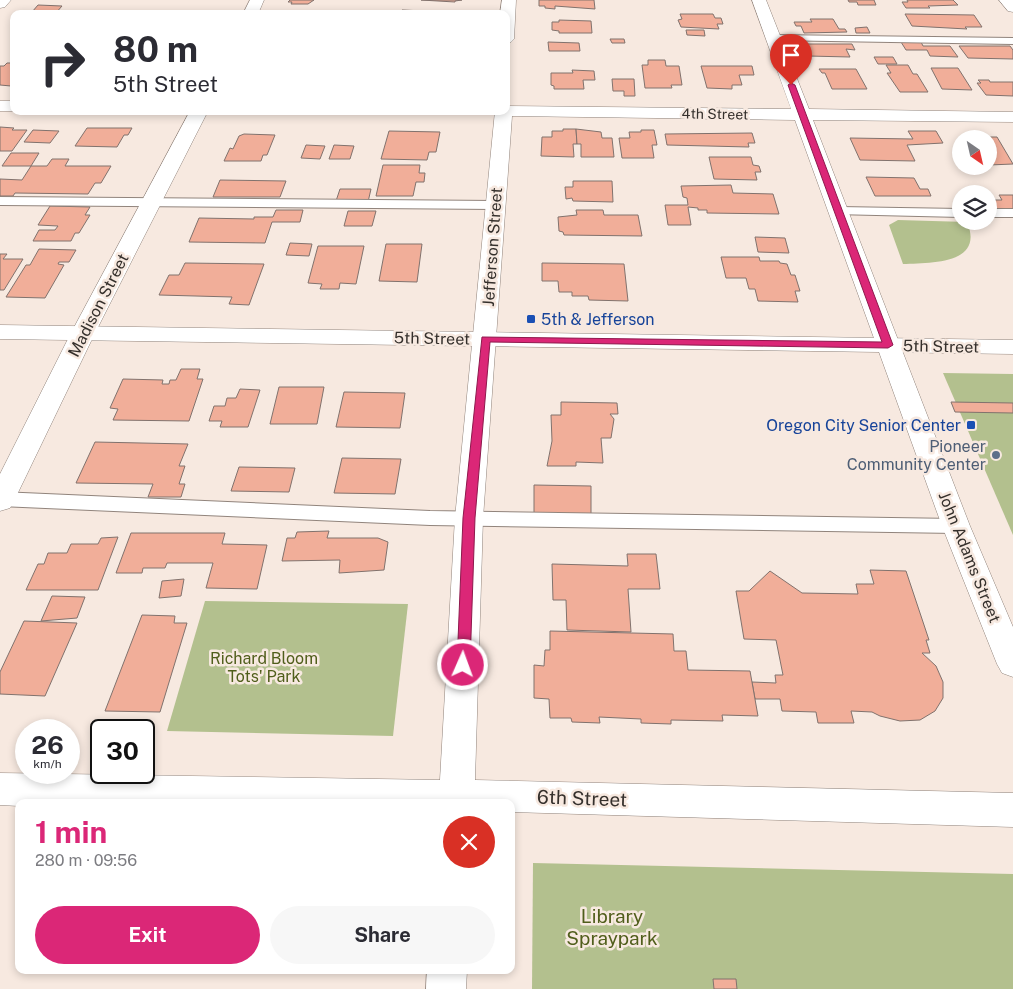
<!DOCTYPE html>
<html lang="en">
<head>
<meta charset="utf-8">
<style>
  body { margin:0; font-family:"Public Sans",sans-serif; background:#f7f7f7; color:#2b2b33; height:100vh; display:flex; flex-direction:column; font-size:19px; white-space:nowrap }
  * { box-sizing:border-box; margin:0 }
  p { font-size:16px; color:#7c7c81 }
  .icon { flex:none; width:28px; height:28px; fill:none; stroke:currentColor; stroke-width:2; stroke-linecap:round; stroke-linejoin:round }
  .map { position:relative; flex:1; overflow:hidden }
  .side { position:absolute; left:15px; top:799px; width:500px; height:175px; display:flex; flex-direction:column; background:#fff; border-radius:10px; box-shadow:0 2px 8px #0003 }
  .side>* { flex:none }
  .hud { position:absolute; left:10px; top:10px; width:500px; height:105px; border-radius:10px; box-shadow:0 2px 8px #0003; background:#fff; color:#2b2b33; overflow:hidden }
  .needle { width:32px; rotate:146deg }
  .fabs { position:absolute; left:952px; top:130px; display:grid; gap:10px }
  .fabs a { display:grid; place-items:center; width:45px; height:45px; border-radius:50%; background:#fff; box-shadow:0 2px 8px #0003; font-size:25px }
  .speed { position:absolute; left:15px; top:719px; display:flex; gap:10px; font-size:25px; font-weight:700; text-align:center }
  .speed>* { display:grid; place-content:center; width:65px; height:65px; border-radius:50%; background:#fff; box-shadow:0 2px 8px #0003; line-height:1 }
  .speed small { font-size:12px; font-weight:400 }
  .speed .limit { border:2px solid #111; border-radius:8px; background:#fff; color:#111 }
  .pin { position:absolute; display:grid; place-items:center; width:42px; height:42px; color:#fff; margin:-51px -21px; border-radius:50% 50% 50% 0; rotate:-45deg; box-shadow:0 0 5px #0007 }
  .pin .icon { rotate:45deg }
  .me { position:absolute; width:55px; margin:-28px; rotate:2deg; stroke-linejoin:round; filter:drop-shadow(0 0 4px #0008) }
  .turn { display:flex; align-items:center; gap:18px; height:105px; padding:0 20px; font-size:22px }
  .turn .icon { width:65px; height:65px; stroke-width:2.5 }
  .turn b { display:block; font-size:35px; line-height:42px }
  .round { display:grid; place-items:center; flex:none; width:52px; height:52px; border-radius:26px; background:#f7f7f7 }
  .head { display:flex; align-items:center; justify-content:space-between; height:85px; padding:0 20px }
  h1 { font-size:30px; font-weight:700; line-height:38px; color:#db2777 }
  .action { display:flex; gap:10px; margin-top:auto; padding:10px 20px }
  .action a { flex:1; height:58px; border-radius:30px; background:#db2777; color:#fff; font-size:20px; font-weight:700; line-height:58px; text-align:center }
  .action a+a { background:#f7f7f7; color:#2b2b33 }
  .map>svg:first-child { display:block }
</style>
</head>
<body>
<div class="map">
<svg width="1013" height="989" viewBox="0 0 1013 989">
  <rect width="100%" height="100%" fill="#f7e9e0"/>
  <g fill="#b3c08e">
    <path d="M898,220l69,2c18,42 -36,41 -64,42l-14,-39z"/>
    <polygon points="943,373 1013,374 1013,535"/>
    <polygon points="205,601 408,604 393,736 167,731"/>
    <polygon points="533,863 1013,874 1013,989 532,989"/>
  </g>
  <g fill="#f1ae99" stroke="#81726d">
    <polygon points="290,0 314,0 308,4 291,4 292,2 288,2"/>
    <polygon points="421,0 462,0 455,1 455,2"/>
    <polygon points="539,0 594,0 595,9 555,6 555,9 545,8 545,6 539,6"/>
    <polygon points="848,0 874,0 876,5 858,5 857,2 849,2"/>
    <polygon points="907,0 953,0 958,5 928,6 930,8 906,8 902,2 908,2"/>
    <polygon points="38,5 62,6 55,14 25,14 32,12"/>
    <polygon points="402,10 424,11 423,14 402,14"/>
    <polygon points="680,14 713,14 715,18 721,18 723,24 717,24 719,29 681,27 678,20 682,19"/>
    <polygon points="905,14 974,15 982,27 965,27 967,29 912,26"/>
    <polygon points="810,19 833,19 839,29 845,29 847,32 804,33 801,26 796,26 794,22 812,22"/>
    <polygon points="559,20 591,21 592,33 559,33 559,31 552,30 552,22 559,22"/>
    <polygon points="867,27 870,33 856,33 855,28"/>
    <polygon points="686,30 704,30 705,36 687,35"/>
    <polygon points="610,39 624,39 625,43 612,43"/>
    <polygon points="548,42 579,43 580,51 549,51"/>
    <polygon points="901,42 921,42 923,46 950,46 958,57 930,56 927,50 906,50"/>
    <polygon points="802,44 852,44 855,50 846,49 850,57 808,56"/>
    <polygon points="959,46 1010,46 1013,50 1013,59 968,58"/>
    <polygon points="874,57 893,57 897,64 878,64"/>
    <polygon points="648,60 665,60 666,66 679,66 682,85 671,85 672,88 645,88 642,65 648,65"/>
    <polygon points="7,63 14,63 14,82 11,86 0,85 0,66 4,66"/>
    <polygon points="886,65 908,65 913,74 917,74 928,92 900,92 887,73 891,73"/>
    <polygon points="701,66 752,66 754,75 739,75 742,85 732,85 732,89 707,88"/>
    <polygon points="931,68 958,68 972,90 942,89"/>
    <polygon points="819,69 856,69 867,89 832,89 825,73 822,73"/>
    <polygon points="572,70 594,71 595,80 583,80 584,89 554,89 554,86 551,85 551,73 573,73"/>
    <polygon points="612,79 634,79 635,96 624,96 624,91 613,91"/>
    <polygon points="978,80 989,80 990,82 1013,82 1013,96 986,95 977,83 981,83"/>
    <polygon points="0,127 14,128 12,130 27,130 12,151 0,151"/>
    <polygon points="87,128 132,128 128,135 124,135 117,147 75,146"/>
    <polygon points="563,129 576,129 577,144 573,144 574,157 541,156 542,137 552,137 552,131 563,131"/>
    <polygon points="576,129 601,132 602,138 612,138 614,157 581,157 581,144 577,144"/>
    <polygon points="33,130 59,131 50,143 24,142"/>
    <polygon points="641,130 654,130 657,145 652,145 654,158 622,158 619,138 630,138 629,132 641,132"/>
    <polygon points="389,131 440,132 436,152 429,152 427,160 381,159"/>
    <polygon points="908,131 936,131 943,143 907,145 915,161 860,160 850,138 913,139"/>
    <polygon points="752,133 755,143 748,143 749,147 667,145 665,134"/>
    <polygon points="244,134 275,135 267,155 263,155 261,161 224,161 230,148 233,149 239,136"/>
    <polygon points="962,137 997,137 1013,164 989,165 989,139"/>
    <polygon points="306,145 325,146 320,159 301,158"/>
    <polygon points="334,145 354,146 350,159 329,159"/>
    <polygon points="11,153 39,153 31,166 2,166"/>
    <polygon points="709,157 751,157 753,165 759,166 761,172 755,172 757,180 714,179"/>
    <polygon points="52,159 69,159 65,166 111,166 101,183 95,183 88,194 15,193 13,196 0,196 0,179 22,180 31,166 47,166"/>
    <polygon points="383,165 420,165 419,173 425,173 424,182 416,182 413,196 376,196"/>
    <polygon points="866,177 914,178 920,189 928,189 931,196 875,196"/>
    <polygon points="220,180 286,181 280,197 213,197"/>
    <polygon points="573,181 612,181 613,202 573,201 572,198 566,199 565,187 573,187"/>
    <polygon points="731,185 733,193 773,194 779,214 707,213 707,210 698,210 698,208 688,207 691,225 668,225 665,205 688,205 687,198 683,197 681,186"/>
    <polygon points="340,189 371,189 368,202 336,201"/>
    <polygon points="999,195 1013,195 1013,213 989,213 989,200 1002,200"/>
    <polygon points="50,206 90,207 85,215 90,215 79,233 75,233 71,241 33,241 39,230 55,230 58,226 38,225"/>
    <polygon points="276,210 303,210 300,222 272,222 265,243 189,242 199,218 254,219 254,217 273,217"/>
    <polygon points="576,210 603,210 604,215 638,215 642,236 564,235 563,232 559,231 558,217 577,215"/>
    <polygon points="348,211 376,211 372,226 344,226"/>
    <polygon points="755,237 785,238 789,253 758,252"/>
    <polygon points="290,243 312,244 309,256 286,255"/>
    <polygon points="386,244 422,244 417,282 379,281"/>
    <polygon points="318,246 364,246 356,284 340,283 339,289 320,289 322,284 308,283"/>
    <polygon points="39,249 76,250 69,262 59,262 58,264 64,265 45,298 6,297 26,265 30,265"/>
    <polygon points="0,254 7,254 3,259 23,259 4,290 0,290"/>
    <polygon points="721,257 759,257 760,261 779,261 780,263 787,264 791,275 795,275 800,291 795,291 798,302 758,301 755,289 749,289 746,278 726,278"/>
    <polygon points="185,263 264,264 249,305 229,304 232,297 159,295 169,275 179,275"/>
    <polygon points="542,263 624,264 628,301 589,300 588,296 572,296 572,292 559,292 558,281 542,281"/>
    <polygon points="181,369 200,369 197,379 203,379 189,421 113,420 118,409 110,408 123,379 163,380 162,384 169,384 170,380 176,380"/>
    <polygon points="279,387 324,387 317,424 270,424"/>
    <polygon points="240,389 260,390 248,427 220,427 222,421 209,421 214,406 225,406 227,398 236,398"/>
    <polygon points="344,392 405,393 400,428 336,427"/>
    <polygon points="561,402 617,403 618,414 610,414 614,419 611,438 601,438 603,463 576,462 576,466 547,466 552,441 551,415 561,415"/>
    <polygon points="951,402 1013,403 1013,413 955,412"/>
    <polygon points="95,442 188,444 179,466 185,466 179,484 185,484 181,497 148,497 153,484 76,483"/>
    <polygon points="342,458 401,459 395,494 334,493"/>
    <polygon points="239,467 295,468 289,492 231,491"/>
    <polygon points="534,485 591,486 591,517 534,515"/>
    <polygon points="329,531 327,538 378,538 388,542 384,570 339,573 340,560 282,561 287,538 295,538 297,532"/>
    <polygon points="131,533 225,533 222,544 267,545 257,589 206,588 213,563 167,563 165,568 143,568 142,573 116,573"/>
    <polygon points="118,537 98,590 26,590 38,564 44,564 48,553 67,553 71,544 98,544 101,538"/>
    <polygon points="627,554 656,554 660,589 628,589 631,632 567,630 566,600 553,600 552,564 628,566"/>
    <polygon points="870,570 906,571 929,640 926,640 930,653 922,653 936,666 943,682 943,698 935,711 920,720 900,721 880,716 872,712 851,711 854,723 818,723 816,712 782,711 780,699 755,699 752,682 776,683 775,675 783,675 776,640 744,639 736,591 749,591 770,571 802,593 858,594 856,584 874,584"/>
    <polygon points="184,579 181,596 159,598 162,581"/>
    <polygon points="52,596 85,597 77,618 41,621"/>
    <polygon points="142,615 175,616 174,623 187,623 160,712 105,711"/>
    <polygon points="24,621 77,623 45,696 0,694 0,672"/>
    <polygon points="550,631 673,634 674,651 686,651 688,670 750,671 758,716 722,715 723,721 671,720 671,724 641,723 641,719 599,717 600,723 572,722 571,718 550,718 549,699 534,698 534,665 544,666 545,650 550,650"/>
    <polygon points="713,979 736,979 737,989 714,989"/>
  </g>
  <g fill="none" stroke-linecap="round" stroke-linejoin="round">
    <defs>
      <g id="service">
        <polygon points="773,35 1013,38 1013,44 769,40 768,38"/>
        <polygon points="0,197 495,201 502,205 495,209 0,205"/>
        <polygon points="839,207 961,209 961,217 834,214 832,211"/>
        <rect x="989" y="209" width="24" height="8"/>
        <polygon points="0,492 430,511 956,519 963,521 966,526 963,531 956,533 430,525 0,506"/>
      </g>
      <g id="minor">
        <polygon points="0,0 11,0 5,7 0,8"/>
        <polygon points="250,0 264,0 258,14 243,14"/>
        <polygon points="502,0 516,0 514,39 511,42 506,44 506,14 500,14"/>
        <polygon points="752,0 766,0 809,109 1013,112 1013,122 813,120 970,526 1013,627 1013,677 1002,673 997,664 942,526 795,120 512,116 483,518 475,780 1013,793 1013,827 511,812 511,802 19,802 19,806 0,805 0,773 440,780 455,518 495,111 506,111 506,106 791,109"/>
        <polygon points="999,0 1013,0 1013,12 1008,11"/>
        <rect x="0" y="101" width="14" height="10"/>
        <polygon points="190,111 208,111 95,333 14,501 10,508 0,511 0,474 71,333"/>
        <polygon points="427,970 467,970 466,989 426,989"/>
      </g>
      <polygon id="secondary" points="0,325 1013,340 1013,354 0,339"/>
    </defs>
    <use href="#service" stroke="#91847c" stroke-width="2"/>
    <use href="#minor" stroke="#91847c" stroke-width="1"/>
    <use href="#secondary" stroke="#91847c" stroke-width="1"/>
    <use href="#service" fill="#fff" fill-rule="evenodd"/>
    <use href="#minor" fill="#fff" fill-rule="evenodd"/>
    <use href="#secondary" fill="#fff" fill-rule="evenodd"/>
  </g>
  <polygon fill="#db2777" stroke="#8e194d" points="791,83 795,85 893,345 888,348 490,342 475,518 470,665 468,669 463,670 459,669 457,665 463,518 482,337 882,342 788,85"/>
  <g fill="#1a4fb4" stroke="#f7e9e0" stroke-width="2">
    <rect x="526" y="314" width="10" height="10" rx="2.5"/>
    <rect x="966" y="420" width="10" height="10" rx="2.5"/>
  </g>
  <circle fill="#5c6f8a" stroke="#f7e9e0" stroke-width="2" cx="996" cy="455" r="5"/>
  <g text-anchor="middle" stroke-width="5" stroke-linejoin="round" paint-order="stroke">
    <g font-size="14" fill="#35302c" stroke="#f7e9e0">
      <text transform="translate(715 114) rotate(1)" y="5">4th Street</text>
    </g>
    <g font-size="16" fill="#35302c" stroke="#f7e9e0">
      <text transform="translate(492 247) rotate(-86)" y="6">Jefferson Street</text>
      <text transform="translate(98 305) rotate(-63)" y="6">Madison Street</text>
      <text transform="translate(432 338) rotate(1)" y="6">5th Street</text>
      <text transform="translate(941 346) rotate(1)" y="6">5th Street</text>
      <text transform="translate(970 557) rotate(68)" y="6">John Adams Street</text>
    </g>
    <g font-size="16" fill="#164399" stroke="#f7e9e0" text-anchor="start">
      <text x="541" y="325">5th &amp; Jefferson</text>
      <text x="961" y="431" text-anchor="end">Oregon City Senior Center</text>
    </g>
    <g font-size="16" fill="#4e5e75" stroke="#f7e9e0" text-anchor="end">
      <text x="986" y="452">Pioneer<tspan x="986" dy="18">Community Center</tspan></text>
    </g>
    <g font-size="16" fill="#505e1b" stroke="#f7e9e0">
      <text x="264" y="664">Richard Bloom<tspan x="264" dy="18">Tots' Park</tspan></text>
    </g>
    <g font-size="19" fill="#35302c" stroke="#f7e9e0">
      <text transform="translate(582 798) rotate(2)" y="7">6th Street</text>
    </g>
    <g font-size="19" fill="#505e1b" stroke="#f7e9e0">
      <text x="612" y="923">Library<tspan x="612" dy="22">Spraypark</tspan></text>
    </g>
  </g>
</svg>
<div class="fabs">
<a><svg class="needle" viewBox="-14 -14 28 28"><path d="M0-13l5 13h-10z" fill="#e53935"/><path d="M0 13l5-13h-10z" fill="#7c7c81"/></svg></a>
<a><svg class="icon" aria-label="layers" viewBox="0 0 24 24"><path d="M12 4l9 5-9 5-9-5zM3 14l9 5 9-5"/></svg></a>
</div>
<div class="speed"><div>26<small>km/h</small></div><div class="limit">30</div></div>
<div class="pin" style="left:791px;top:85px;background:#d93025"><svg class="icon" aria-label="arrive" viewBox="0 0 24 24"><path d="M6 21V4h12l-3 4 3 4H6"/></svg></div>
<svg class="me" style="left:463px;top:665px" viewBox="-20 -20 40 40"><circle r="17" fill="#db2777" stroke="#fff" stroke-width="3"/><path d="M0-11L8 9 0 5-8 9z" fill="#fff"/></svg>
<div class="hud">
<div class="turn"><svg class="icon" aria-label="right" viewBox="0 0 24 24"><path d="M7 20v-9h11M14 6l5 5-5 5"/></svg><div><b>80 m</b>5th Street</div></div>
</div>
<section class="side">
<div class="head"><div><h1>1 min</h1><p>280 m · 09:56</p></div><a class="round" style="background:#d93025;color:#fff"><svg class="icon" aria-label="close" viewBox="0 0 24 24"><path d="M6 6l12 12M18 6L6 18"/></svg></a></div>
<div class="action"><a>Exit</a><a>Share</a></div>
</section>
</div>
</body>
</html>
